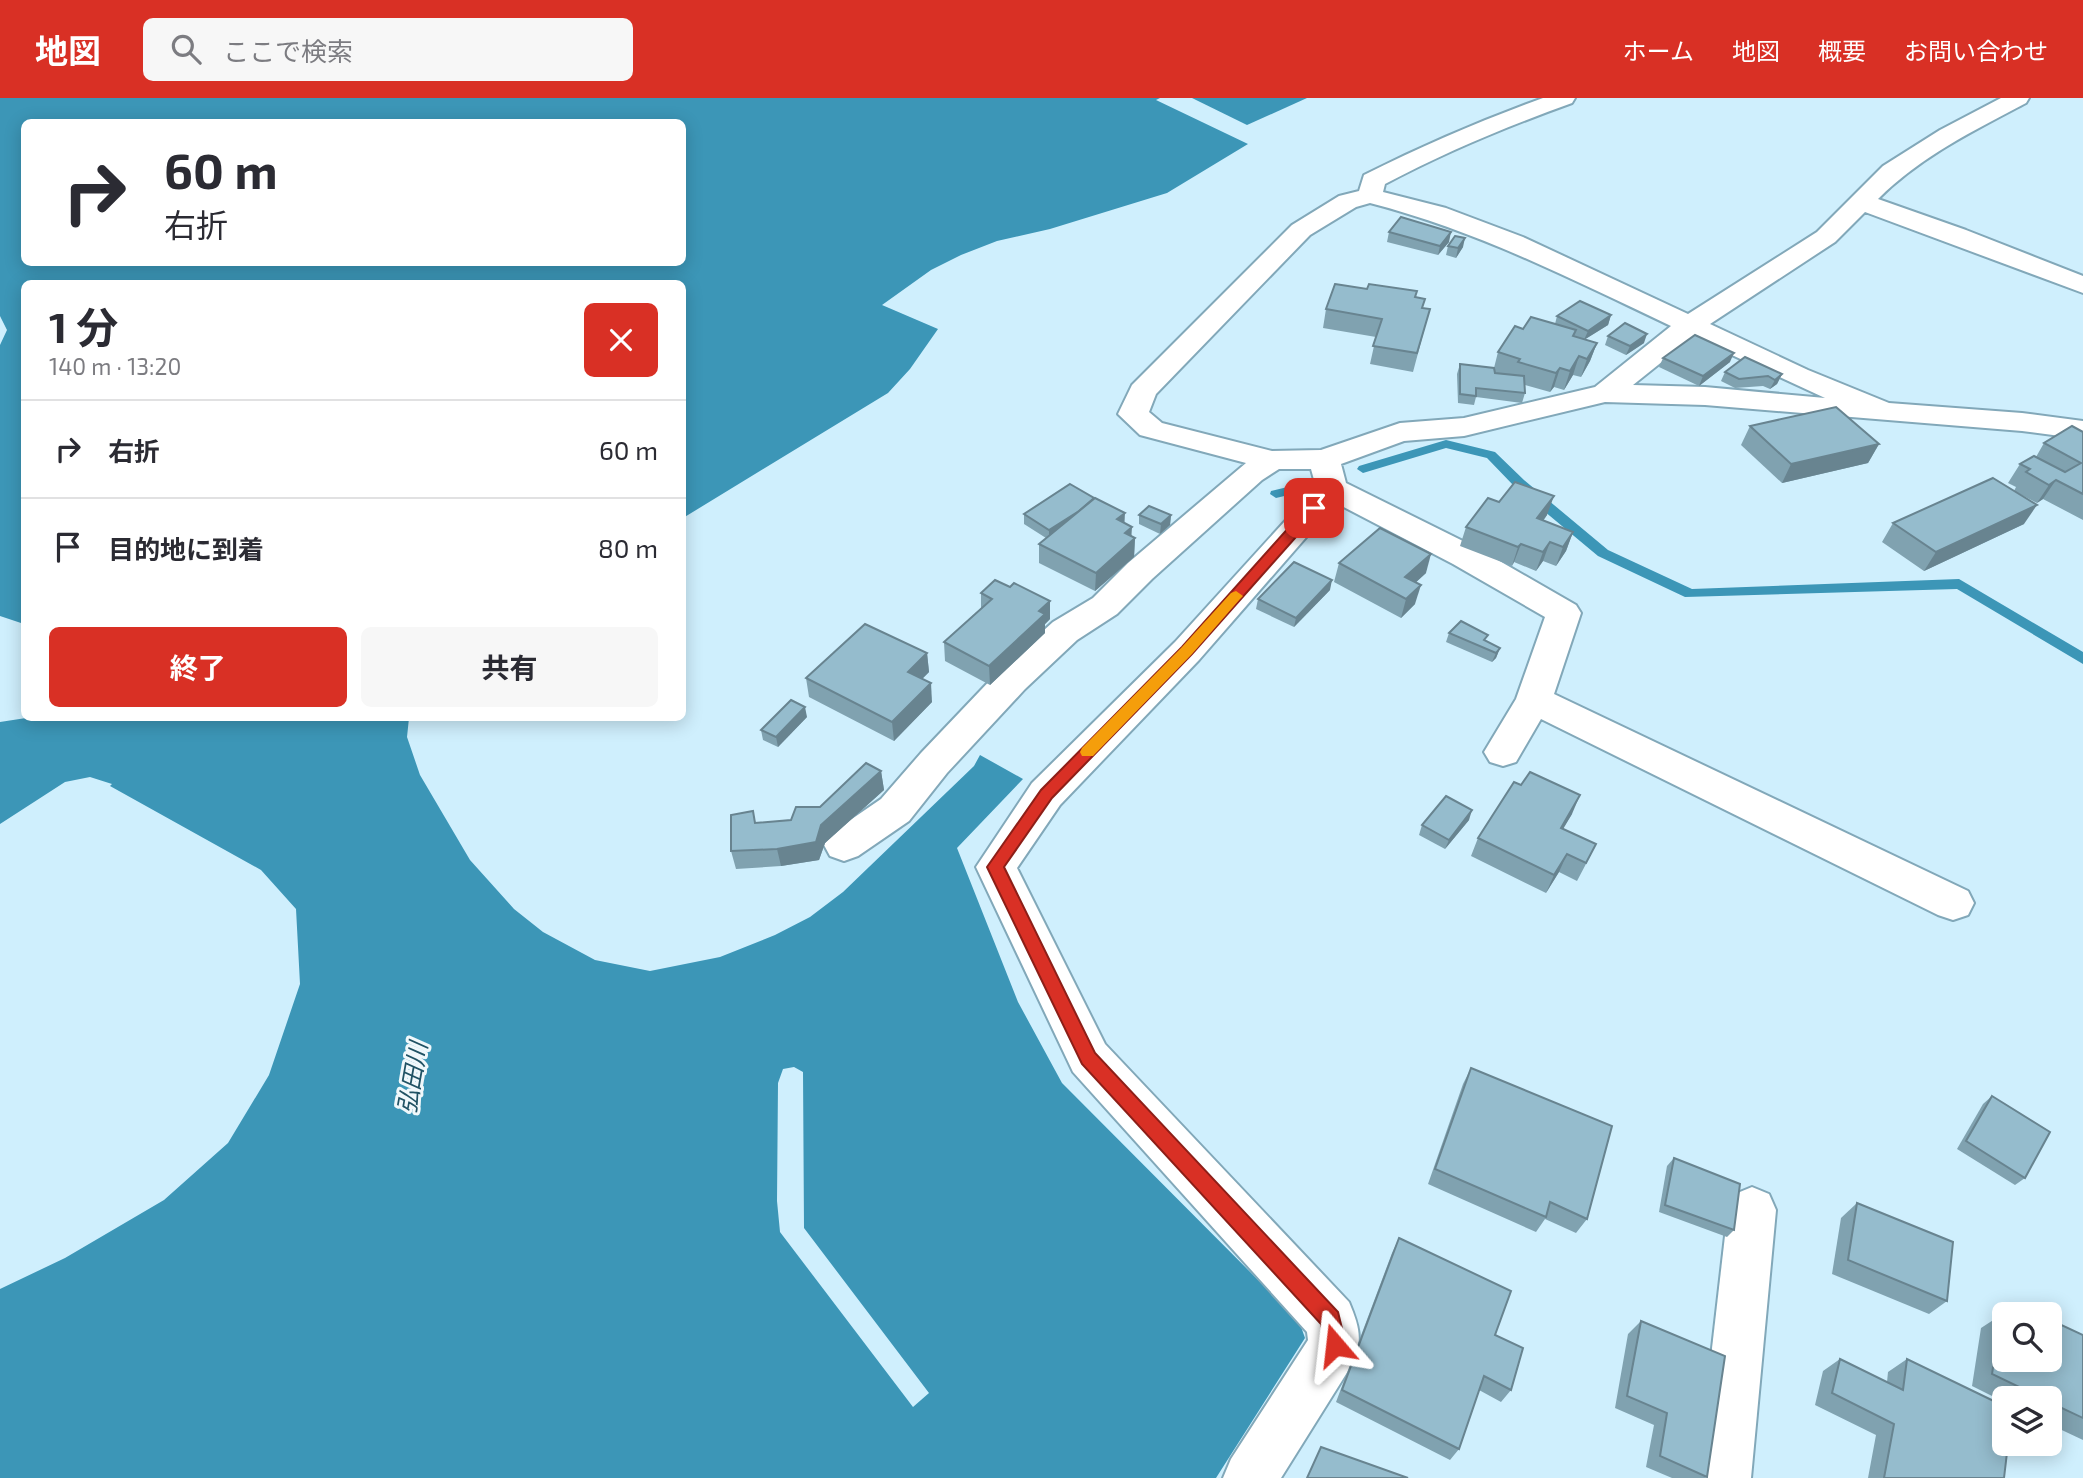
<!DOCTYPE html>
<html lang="ja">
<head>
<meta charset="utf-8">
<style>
  body { margin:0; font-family:"Exo 2","Noto Sans JP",sans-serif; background:#f7f7f7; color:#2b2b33; height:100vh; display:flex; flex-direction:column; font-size:26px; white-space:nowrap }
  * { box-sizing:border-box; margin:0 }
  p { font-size:23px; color:#7c7c81 }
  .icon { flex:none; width:38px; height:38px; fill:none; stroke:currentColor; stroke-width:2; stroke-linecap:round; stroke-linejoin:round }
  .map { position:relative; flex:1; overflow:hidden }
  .details { position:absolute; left:21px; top:182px; width:665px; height:441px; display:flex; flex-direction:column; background:#fff; border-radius:10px; box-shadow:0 4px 18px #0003 }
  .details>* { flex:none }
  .hud { position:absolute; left:21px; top:21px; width:665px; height:147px; border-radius:10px; box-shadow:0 4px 18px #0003; background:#fff; color:#2b2b33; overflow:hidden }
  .buttons { position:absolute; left:1992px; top:1204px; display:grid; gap:14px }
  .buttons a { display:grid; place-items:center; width:70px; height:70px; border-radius:10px; background:#fff; box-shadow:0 4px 18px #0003; font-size:35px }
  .pin { position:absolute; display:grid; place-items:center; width:60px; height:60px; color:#fff; margin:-30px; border-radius:14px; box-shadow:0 4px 10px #0006 }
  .me { position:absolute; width:77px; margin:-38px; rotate:343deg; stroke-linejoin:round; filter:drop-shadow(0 0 5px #0008) }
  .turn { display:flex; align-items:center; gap:24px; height:147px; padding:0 28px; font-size:32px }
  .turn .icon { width:91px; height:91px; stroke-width:2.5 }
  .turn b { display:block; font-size:49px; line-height:60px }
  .round { display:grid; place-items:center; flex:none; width:74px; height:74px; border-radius:10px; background:#f7f7f7 }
  .summary { display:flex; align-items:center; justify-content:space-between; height:119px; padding:0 28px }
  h1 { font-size:42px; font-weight:700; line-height:52px }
  .cta { display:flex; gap:14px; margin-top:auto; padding:14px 28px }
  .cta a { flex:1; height:80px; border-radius:10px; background:#d93025; color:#fff; font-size:28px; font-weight:700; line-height:80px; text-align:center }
  .cta a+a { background:#f7f7f7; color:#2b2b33 }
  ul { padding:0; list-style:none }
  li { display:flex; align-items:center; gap:21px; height:98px; padding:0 28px; border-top:2px solid #e1e1e2 }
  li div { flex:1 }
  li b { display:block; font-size:26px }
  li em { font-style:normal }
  header { display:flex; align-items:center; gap:42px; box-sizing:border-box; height:98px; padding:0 35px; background:#d93025; color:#fff }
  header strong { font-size:33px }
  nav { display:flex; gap:38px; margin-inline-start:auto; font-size:24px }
  .search { width:490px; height:63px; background:#f7f7f7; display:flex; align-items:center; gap:18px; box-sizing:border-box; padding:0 24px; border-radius:10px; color:#7c7c81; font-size:26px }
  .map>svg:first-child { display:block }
</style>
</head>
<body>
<header>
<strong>地図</strong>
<div class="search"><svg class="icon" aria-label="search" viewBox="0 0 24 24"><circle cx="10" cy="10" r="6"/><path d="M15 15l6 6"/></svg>ここで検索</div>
<nav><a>ホーム</a><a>地図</a><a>概要</a><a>お問い合わせ</a></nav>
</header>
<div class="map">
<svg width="2083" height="1380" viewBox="0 0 2083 1380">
  <rect width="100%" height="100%" fill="#cfeffd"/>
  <g fill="#3c96b7" fill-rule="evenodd">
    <path d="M0,0h1160l-4,2 92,44 -81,49 -117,36 -53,12 -36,14 -30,15 -49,35 56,24 -28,40 -22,24 -205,125 -1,-234h-658v340l-24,-8v-271l7,-15 -7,-14zM682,24v140h-658v-140z"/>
    <polygon points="1192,0 1307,0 1247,27"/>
    <path d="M26,620h383l-2,19 13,38 50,85 44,49 29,23 52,28 55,11 70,-14 55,-22 35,-18 33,-25 131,-126 6,-11 43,24 -66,69 61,154 44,81 237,238 6,17 -89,140h-1216v-189l65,-31 99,-58 64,-57 41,-68 31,-91 -4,-75 -35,-39 -151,-84 2,-2 -22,-7 -25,5 -65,42v-102zM794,969l9,5 1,156 125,165 -16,14 -133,-175 -3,-31 1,-118 5,-14z"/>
  </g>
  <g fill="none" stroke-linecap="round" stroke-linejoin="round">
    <g fill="#3c96b7" fill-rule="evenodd">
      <polygon points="1446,342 1495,354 1524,382 1608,452 1692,491 1959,481 2083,554 2083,566 1957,491 1685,499 1598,458 1514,388 1487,360 1446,350 1363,375 1357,371 1359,368"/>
      <polygon points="1296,387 1301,388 1301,394 1276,400 1270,396 1271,393"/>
    </g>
    <defs>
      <g id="minor">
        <path d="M1543,0h32l-3,5c-64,23 -127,49 -187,81l-2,8 63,16 77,29 165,77 129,-82 66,-66 57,-36 61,-32h28l-3,5c-53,28 -106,54 -148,96l88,31 117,46v17l-218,-81 -30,30 -125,82 98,46 81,33 133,10 61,8v18l-61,-8 -317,-26 -100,-3 -141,34 -60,5 -63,23 5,19 131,65 99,57 5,8 -27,81 414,197 6,12 -6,12 -15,5 -15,-5 -397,-196 -25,43 -13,4 -13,-4 -6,-10 32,-53 29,-82 -92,-53 -117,-61 -137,157 -139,145 -43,63 88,176 244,258c10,24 14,37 4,61l-72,115h-58l8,-19 77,-119 -1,-8 -234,-260 -97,-205 56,-84 143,-141 141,-155 -5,-18h-32l-17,11 -110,99 -35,35 -40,26 -52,49 -78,84 -38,48 -51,35 -14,5 -14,-5 -6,-11 6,-11 51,-35 40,-46 78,-82 54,-49 40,-24 35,-35 118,-100 -106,-28 -22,-21 14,-29 160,-160 47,-29 20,-5 5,-16c58,-29 118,-55 179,-77zM1370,105c108,28 201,76 301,123l-76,61 -131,31 -64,5 -79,27 -49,1 -110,-28 -13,-11 7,-18 154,-159 46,-28zM1693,239l132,61 -120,-11 -72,-2z"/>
        <polygon points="1752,1089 1769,1096 1776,1112 1751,1380 1697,1380 1728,1112 1735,1096"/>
      </g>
    </defs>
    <use href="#minor" stroke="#82a8b9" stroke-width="4"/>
    <use href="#minor" fill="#fff" fill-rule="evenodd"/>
  </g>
  <g fill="#80a2b0">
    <polygon points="1389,134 1449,144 1438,157 1387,144"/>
    <polygon points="1448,148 1463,149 1456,160 1446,157"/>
    <polygon points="1415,199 1423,210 1425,229 1413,274 1370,266 1376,239 1323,230 1326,211"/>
    <polygon points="1611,217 1608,227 1585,241 1597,245 1590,263 1581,279 1573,277 1564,292 1554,289 1550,294 1525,287 1525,295 1522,305 1476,299 1474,307 1458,305 1457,276 1460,266 1494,270 1498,254 1523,231 1555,226 1557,218"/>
    <polygon points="1608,238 1644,245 1626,257 1605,247"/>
    <polygon points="1663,260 1730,264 1699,288 1659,269"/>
    <polygon points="1725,274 1782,276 1777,286 1770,291 1763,288 1735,290 1721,283"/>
    <polygon points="1750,328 1879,346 1868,365 1782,385 1741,347"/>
    <polygon points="2083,334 2083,422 2043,401 2037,405 2016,394 2024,426 1924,473 1882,444 1893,425 2014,393 2016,389 2008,385 2020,366 2036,359 2044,345"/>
    <polygon points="1499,404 1547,417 1543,423 1573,434 1566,453 1556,468 1543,463 1536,473 1514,464 1512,468 1460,448 1466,429"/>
    <polygon points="1024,416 1125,425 1132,438 1135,440 1134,459 1095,493 1039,465 1039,446 1046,440 1024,426"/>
    <polygon points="1139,417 1171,417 1170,427 1160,436 1139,426"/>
    <polygon points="1339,465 1426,475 1415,485 1415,506 1401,520 1334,484"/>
    <polygon points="1010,489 1050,503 1050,521 1045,526 1045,535 990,587 945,563 944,544 981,510 981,495"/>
    <polygon points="1330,492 1294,529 1256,511 1258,501"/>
    <polygon points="1449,535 1486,543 1500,550 1496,560 1492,564 1446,544"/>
    <polygon points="927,555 929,574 922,581 932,604 894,643 809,599 806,580"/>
    <polygon points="807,619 778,649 763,642 761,632"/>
    <polygon points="881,673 884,692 825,745 819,762 781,768 736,771 731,753 756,725 791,722 820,709"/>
    <polygon points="1572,716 1563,730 1587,764 1577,783 1559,774 1546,795 1471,758 1478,740"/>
    <polygon points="1469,722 1445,751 1419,737 1422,727"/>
    <polygon points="1471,970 1587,1121 1576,1135 1545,1121 1536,1134 1428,1086 1463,986"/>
    <polygon points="1992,998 2025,1080 2015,1087 1957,1051 1983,1006"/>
    <polygon points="1674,1060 1734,1132 1727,1139 1659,1114 1667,1068"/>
    <polygon points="1857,1105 1947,1203 1929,1216 1832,1176 1841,1120"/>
    <polygon points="1399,1140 1495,1237 1511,1292 1501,1304 1479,1292 1459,1351 1450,1362 1336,1304 1392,1155"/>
    <polygon points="2001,1217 2049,1262 2049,1228 2055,1224 2083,1237 2083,1342 2049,1326 2049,1300 2004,1300 2004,1304 1972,1288 1981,1230"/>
    <polygon points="1641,1223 1707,1379 1705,1380 1672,1380 1646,1369 1654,1327 1615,1310 1628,1236"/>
    <polygon points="1840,1261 1887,1284 1888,1274 1907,1261 2004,1380 1868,1380 1876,1337 1815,1307 1823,1273"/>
  </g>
  <g fill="#688490">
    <polygon points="1451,134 1449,144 1438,157 1440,148"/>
    <polygon points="1465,140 1463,149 1456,160 1458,150"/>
    <polygon points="1611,217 1608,227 1584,242 1588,233"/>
    <polygon points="1647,236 1644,245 1626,257 1630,248"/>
    <polygon points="1597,245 1590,263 1581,279 1587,261"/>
    <polygon points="1734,255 1730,264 1699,288 1703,278"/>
    <polygon points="1579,258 1573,277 1564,292 1570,273"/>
    <polygon points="1560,270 1554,289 1550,294 1556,275"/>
    <polygon points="1782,276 1777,286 1770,291 1775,282"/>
    <polygon points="1879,346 1868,365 1782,385 1791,366"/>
    <polygon points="2056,382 2043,401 2037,405 2049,387"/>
    <polygon points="1554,398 1547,417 1531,439 1537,420"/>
    <polygon points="1096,401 1049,442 1049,432"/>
    <polygon points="2037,407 2024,426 1924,473 1936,454"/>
    <polygon points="1125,415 1124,433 1117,421"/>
    <polygon points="1171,417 1170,427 1160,436 1161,426"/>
    <polygon points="1132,429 1131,444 1135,440 1134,459 1095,493 1096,475 1125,435"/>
    <polygon points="1573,434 1566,453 1556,468 1563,449"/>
    <polygon points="1550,444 1543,463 1536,473 1543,454"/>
    <polygon points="1521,446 1514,464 1512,468 1518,449"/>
    <polygon points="1431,456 1426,475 1401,498 1405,479"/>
    <polygon points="1332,482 1330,492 1294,529 1296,520"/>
    <polygon points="1421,487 1415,506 1401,520 1406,501"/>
    <polygon points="1050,503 1050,521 1045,526 1045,535 990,587 989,568 1039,513"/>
    <polygon points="1500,550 1496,560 1492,564 1496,555"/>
    <polygon points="927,555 929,574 910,593 908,574"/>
    <polygon points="931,585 932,604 894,643 892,624"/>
    <polygon points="805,609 807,619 778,649 776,639"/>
    <polygon points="881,673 884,692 825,745 819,762 781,768 777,751 821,727"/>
    <polygon points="1580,697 1572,716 1553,748 1561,730"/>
    <polygon points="1472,712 1469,722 1445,751 1449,742"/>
    <polygon points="1567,756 1559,774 1546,795 1554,777"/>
  </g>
  <g fill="#95bccd" stroke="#688490" stroke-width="2">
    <polygon points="1401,119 1451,134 1440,148 1389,134"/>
    <polygon points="1455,138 1465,140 1458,150 1448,148"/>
    <polygon points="1335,186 1367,191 1369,186 1417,193 1415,199 1425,201 1422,210 1430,211 1417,255 1373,248 1382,221 1326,211"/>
    <polygon points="1580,203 1611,217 1588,233 1557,218"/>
    <polygon points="1531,219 1576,232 1573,238 1597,245 1587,261 1579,258 1570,273 1560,270 1556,275 1518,264 1520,261 1498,254 1515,228 1523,231"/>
    <polygon points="1625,225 1647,236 1630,248 1608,238"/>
    <polygon points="1695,237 1734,255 1703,278 1663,260"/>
    <polygon points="1745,259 1782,276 1775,282 1768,278 1739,281 1725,274"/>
    <polygon points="1460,266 1494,270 1495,275 1524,278 1525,295 1476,290 1476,298 1460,296"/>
    <polygon points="1836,309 1879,346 1791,366 1750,328"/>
    <polygon points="2072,328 2083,334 2083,396 2056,382 2049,387 2026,374 2030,371 2020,366 2034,358 2065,374 2081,365 2044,345"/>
    <polygon points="1993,380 2037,407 1936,454 1893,425"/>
    <polygon points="1515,384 1554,398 1537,420 1573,434 1563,449 1550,444 1543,454 1521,446 1518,449 1466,429 1488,400 1499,404"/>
    <polygon points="1070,386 1094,400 1079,413 1049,432 1024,416"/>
    <polygon points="1095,400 1125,415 1117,421 1132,429 1125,435 1135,440 1096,475 1039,446"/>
    <polygon points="1149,408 1171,417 1161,426 1139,417"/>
    <polygon points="1380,430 1431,456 1405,479 1421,487 1406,501 1339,465"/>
    <polygon points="1294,464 1332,482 1296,520 1258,501"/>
    <polygon points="995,482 1010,489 1014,485 1050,503 1039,513 1045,516 989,568 944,544 992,501 981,495"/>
    <polygon points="1461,523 1488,537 1484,542 1500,550 1496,555 1449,535"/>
    <polygon points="865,526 927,555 908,574 931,585 892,624 806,580"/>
    <polygon points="791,602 805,609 776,639 761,632"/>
    <polygon points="866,665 881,673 821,727 816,744 777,751 731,753 731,717 753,713 755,725 791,722 796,709 820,709"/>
    <polygon points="1530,674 1580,697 1561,730 1596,746 1586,765 1567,756 1554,777 1478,740 1514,684 1521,687"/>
    <polygon points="1446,698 1472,712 1449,742 1422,727"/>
    <polygon points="1471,970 1612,1028 1587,1121 1550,1104 1546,1119 1435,1071"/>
    <polygon points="1992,998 2050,1034 2025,1080 1966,1043"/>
    <polygon points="1674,1060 1740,1086 1734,1132 1665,1107"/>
    <polygon points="1857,1105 1953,1144 1947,1203 1848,1162"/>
    <polygon points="1399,1140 1511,1193 1495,1237 1523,1250 1511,1292 1484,1278 1459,1351 1342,1292"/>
    <polygon points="2001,1217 2004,1219 2004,1262 2049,1262 2049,1241 2053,1243 2055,1224 2083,1237 2083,1320 2049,1304 2049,1300 2042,1300 1992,1276"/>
    <polygon points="1641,1223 1725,1258 1707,1379 1660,1358 1667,1315 1627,1298"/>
    <polygon points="1840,1261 1903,1292 1907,1261 2004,1308 2004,1346 2008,1346 2004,1380 1884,1380 1894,1326 1832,1295"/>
    <polygon points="1321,1349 1408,1380 1307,1380"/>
  </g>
  <polygon fill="#d93025" stroke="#8d1f18" stroke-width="2" points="1314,406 1319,407 1319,413 1192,556 1052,700 1004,769 1095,955 1338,1214 1346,1247 1342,1255 1335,1258 1327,1255 1321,1226 1082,966 987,769 1041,692 1182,549 1309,407"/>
  <polygon fill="#f59e0b" points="1236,493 1243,498 1240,501 1192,556 1093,658 1082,658 1080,654 1082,650 1182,549 1231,495"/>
  <g text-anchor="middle" stroke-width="6" stroke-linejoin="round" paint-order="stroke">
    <g font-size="24" font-style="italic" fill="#205264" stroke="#f0f8fb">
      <text transform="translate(413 980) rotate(-80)" y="8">弘田川</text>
    </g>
  </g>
</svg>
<div class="buttons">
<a><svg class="icon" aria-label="search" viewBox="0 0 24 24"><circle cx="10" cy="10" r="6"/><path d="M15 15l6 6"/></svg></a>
<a><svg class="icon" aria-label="layers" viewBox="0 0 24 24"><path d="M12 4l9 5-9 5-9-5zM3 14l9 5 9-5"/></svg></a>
</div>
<div class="pin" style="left:1314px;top:410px;background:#d93025"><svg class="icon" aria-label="arrive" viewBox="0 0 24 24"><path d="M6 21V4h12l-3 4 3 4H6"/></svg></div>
<svg class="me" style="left:1335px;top:1247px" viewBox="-20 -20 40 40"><path d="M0-17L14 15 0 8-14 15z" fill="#d93025" stroke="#fff" stroke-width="4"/></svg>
<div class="hud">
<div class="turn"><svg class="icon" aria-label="right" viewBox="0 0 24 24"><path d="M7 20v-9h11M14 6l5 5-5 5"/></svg><div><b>60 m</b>右折</div></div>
</div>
<section class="details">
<div class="summary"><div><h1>1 分</h1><p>140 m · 13:20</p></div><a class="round" style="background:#d93025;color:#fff"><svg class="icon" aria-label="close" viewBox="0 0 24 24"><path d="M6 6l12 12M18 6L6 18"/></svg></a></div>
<ul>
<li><svg class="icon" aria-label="right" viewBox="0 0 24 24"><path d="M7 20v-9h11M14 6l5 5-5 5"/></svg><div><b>右折</b></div><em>60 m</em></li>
<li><svg class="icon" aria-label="arrive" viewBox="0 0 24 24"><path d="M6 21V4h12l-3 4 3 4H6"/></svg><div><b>目的地に到着</b></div><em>80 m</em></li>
</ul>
<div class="cta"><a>終了</a><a>共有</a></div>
</section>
</div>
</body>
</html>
